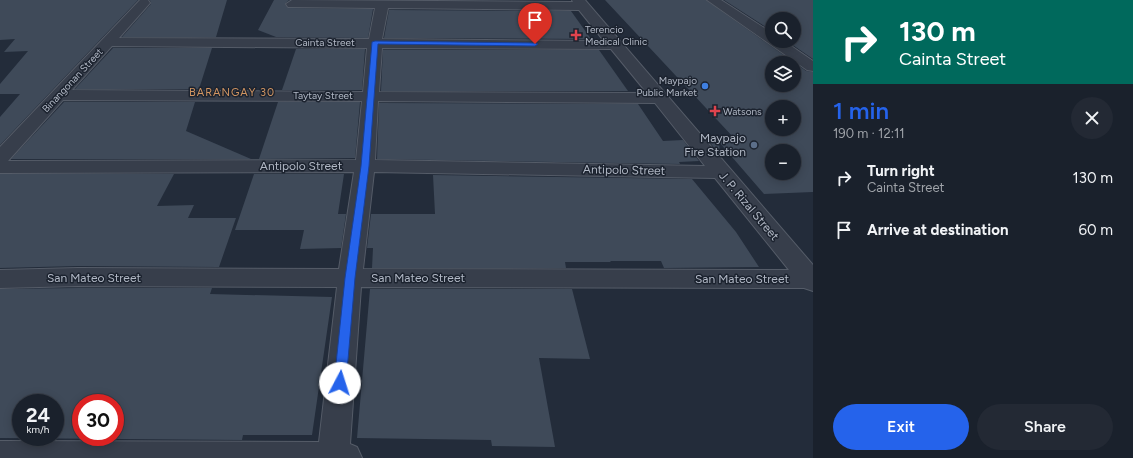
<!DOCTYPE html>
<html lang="en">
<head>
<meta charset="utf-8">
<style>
  body { margin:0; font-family:Figtree,sans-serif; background:#232934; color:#f1f3f6; height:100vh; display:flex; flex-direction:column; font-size:15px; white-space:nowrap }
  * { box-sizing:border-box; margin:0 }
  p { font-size:13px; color:#9fa3a9 }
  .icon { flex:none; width:22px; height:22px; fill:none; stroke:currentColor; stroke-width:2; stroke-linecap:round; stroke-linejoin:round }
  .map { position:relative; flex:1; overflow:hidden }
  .sheet { display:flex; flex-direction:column; background:#1a212c; width:320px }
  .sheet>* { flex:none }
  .banner { background:#00695c; color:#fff; overflow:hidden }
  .tools { position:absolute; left:765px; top:12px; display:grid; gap:8px }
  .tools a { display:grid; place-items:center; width:36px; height:36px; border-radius:50%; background:#1a212c; box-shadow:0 2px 10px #0003,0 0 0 1px #383e48; font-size:20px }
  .speed { position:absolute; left:12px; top:394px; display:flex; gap:8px; font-size:20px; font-weight:700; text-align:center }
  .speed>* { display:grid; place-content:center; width:52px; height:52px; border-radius:50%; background:#1a212c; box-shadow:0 2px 10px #0003,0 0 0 1px #383e48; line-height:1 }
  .speed small { font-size:10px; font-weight:400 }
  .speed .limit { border:6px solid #d22; background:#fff; color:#111 }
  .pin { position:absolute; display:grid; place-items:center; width:34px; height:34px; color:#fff; margin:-41px -17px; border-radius:50% 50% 50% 0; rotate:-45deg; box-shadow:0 0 4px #0007 }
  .pin .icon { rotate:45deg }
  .me { position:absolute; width:44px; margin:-22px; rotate:5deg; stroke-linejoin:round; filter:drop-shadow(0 0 3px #0008) }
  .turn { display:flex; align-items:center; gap:14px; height:84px; padding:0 20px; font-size:18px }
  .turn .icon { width:52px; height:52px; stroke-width:2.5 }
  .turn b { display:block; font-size:28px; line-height:34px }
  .round { display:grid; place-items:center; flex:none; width:42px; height:42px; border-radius:21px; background:#232934 }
  .overview { display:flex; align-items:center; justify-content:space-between; height:68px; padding:0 20px }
  h1 { font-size:24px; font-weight:600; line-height:30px; color:#2563eb }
  .primary-button { display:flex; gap:8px; margin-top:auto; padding:8px 20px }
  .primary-button a { flex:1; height:46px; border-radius:24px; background:#2563eb; color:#fff; font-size:16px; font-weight:600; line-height:46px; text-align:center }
  .primary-button a+a { background:#232934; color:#f1f3f6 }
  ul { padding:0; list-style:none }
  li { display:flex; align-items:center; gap:12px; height:52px; padding:0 20px }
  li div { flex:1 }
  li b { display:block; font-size:15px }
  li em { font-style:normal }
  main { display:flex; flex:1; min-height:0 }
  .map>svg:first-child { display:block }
</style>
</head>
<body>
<main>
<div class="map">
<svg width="813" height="458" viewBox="0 0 813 458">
  <rect width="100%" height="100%" fill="#232c3a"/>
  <g fill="#3f4a59" fill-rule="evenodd">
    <polygon points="0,0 138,0 0,145 0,117 20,94 0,94 0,84 28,51 4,52 15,39 0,40"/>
    <polygon points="150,0 227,0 216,37 122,37 151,4"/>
    <polygon points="274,0 289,0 285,4 288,8 373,9 368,38 276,37 258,30"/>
    <path d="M605,0h101l100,71 7,1v120l-49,2 -45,-52 1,13 -13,-16 27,-1zM772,63h22v22h-22zM772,107h22v22h-22zM772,151h22v22h-22z"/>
    <polygon points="724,0 813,0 813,59 787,41 794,41 794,19 772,19 772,31"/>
    <polygon points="389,10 571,11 591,39 384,38"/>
    <polygon points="113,48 212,48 199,89 75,89"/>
    <polygon points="296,49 365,49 362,90 282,90"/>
    <polygon points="383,50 599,50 628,91 381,91"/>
    <polygon points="64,102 195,102 186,131 251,159 11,159"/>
    <polygon points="278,102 360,102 355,158 259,159"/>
    <polygon points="379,103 638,104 663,141 683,140 699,161 679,162 680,164 377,159"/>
    <polygon points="0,174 174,174 157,206 194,205 188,218 236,218 219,267 78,266 0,268"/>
    <polygon points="254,174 344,174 338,214 346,214 341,248 300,249 304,230 235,230"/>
    <polygon points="433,175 692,179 736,232 759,267 664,268 661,261 610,261 611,262 565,262 566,268 372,268 373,248 367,248 371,214 435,214"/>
    <path d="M78,288h134l-2,6 122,3 -20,138h-69l-1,5 -242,-2v-149zM21,403h34v34h-34zM81,403h34v34h-34z"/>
    <polygon points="370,289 572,289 590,359 539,358 555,447 492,446 491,440 357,438"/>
  </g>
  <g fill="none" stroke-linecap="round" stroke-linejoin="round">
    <defs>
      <g id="minor">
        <path d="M140,0h8l2,3 -31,35 250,1 6,-31 -87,-1 -2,-3 6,-4 281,2 -1,-2h13l228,265v26l-9,-3 -443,-1 -11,157 7,3 5,11h-362v-17l319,1 18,-155 -259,-1 -78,2v-18l78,-2 261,1 15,-97 -354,1v-26zM388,8l191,2 25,31 -222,-2zM112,46l255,2 -4,44 -291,-2zM382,48l229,1 36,44 -268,-1zM63,100l299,1 -6,59 -348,1zM378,101l277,2 50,63 -330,-6zM374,172l341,6 74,92 -426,-1z"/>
        <polygon points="707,0 721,0 772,33 772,41 784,41 813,61 813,71 807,70"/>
      </g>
    </defs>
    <use href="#minor" stroke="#555c68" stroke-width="2"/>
    <use href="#minor" fill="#373e4b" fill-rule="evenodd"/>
  </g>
  <polygon fill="#2563eb" stroke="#184099" points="375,41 535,43 538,44 535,46 378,44 369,166 355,278 346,383 345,386 340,388 336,386 334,383 345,278 361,166 372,42"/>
  <g fill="#e0444e" stroke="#1c232f" stroke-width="1.5">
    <path d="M574 29h4v4h4v4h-4v4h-4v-4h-4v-4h4z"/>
    <path d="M713 105h4v4h4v4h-4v4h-4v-4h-4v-4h4z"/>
  </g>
  <circle fill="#3f7fe0" stroke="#1c232f" stroke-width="1.5" cx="705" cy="86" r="4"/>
  <circle fill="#5c6f8a" stroke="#1c232f" stroke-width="1.5" cx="754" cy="145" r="4"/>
  <g text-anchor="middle" stroke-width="3" stroke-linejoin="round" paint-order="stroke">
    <g font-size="10" fill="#b2b9c6" stroke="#1c232f" text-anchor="start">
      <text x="585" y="33">Terencio<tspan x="585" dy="12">Medical Clinic</tspan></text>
      <text x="697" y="84" text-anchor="end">Maypajo<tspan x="697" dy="12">Public Market</tspan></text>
      <text x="723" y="115">Watsons</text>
    </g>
    <g font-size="10" fill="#b2b9c6" stroke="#1c232f">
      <text x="325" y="46">Cainta Street</text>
      <text transform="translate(72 80) rotate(-47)" y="4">Binangonan Street</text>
      <text x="323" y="99">Taytay Street</text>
    </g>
    <g font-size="11" letter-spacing="1" fill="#d19562" stroke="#1c232f">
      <text x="232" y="96">BARANGAY 30</text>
    </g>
    <g font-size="12" fill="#b2b9c6" stroke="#1c232f" text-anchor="end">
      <text x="746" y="142">Maypajo<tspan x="746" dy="14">Fire Station</tspan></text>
    </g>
    <g font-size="12" fill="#b2b9c6" stroke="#1c232f">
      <text x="301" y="170">Antipolo Street</text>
      <text transform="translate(624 170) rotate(1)" y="4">Antipolo Street</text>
      <text transform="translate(749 206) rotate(50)" y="4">J. P. Rizal Street</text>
      <text x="94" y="282">San Mateo Street</text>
      <text x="418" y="282">San Mateo Street</text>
      <text x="742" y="283">San Mateo Street</text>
    </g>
  </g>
</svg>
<div class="tools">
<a><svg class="icon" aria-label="search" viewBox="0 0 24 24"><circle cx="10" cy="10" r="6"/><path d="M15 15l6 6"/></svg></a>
<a><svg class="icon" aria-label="layers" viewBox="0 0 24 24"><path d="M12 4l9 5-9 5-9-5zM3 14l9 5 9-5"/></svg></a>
<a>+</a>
<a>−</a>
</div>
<div class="speed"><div>24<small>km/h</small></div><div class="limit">30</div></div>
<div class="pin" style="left:535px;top:44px;background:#d93025"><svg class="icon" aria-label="arrive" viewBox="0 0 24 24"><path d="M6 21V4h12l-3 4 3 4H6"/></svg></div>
<svg class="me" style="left:340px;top:383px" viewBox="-20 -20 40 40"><circle r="19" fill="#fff"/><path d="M0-13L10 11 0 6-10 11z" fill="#2563eb"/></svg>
</div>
<section class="sheet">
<div class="banner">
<div class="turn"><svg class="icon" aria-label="right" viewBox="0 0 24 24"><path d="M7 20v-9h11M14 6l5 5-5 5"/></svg><div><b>130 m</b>Cainta Street</div></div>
</div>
<div class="overview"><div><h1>1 min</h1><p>190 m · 12:11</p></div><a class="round"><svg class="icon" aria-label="close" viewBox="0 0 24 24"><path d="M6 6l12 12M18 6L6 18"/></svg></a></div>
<ul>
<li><svg class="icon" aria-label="right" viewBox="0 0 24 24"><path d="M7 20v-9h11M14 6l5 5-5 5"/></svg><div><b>Turn right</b><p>Cainta Street</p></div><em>130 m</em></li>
<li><svg class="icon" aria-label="arrive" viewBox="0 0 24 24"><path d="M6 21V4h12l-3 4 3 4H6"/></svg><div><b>Arrive at destination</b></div><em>60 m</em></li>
</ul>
<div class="primary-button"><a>Exit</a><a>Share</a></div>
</section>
</main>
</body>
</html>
